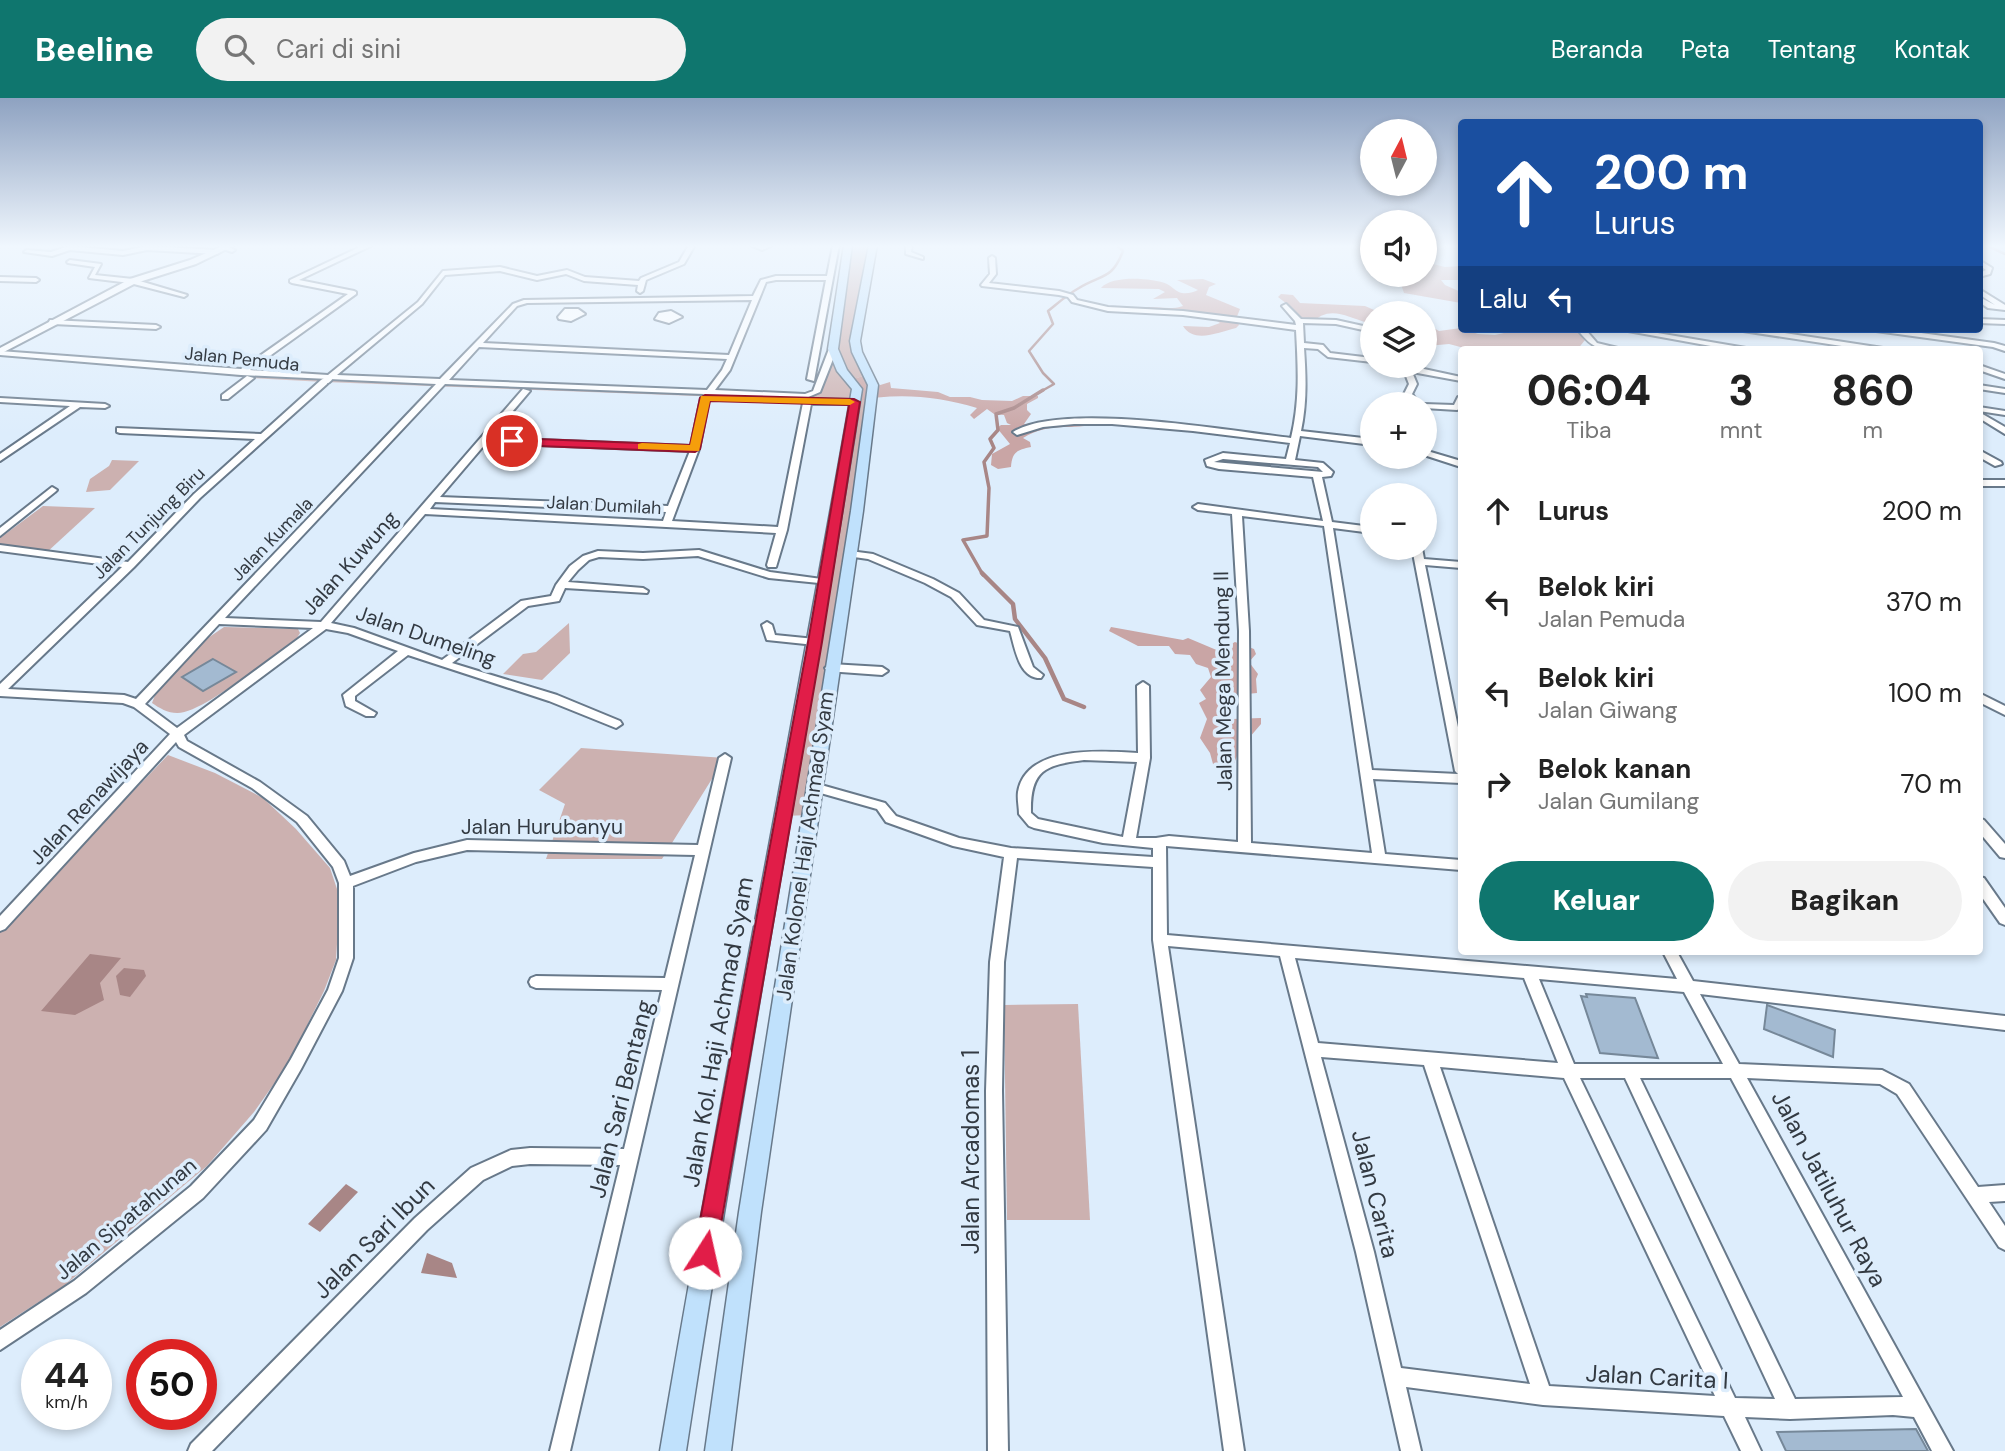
<!DOCTYPE html>
<html lang="id">
<head>
<meta charset="utf-8">
<style>
  body { margin:0; font-family:"DM Sans",sans-serif; background:#f2f2f2; color:#222; height:100vh; display:flex; flex-direction:column; font-size:26px; white-space:nowrap }
  * { box-sizing:border-box; margin:0 }
  p { font-size:23px; color:#767676 }
  .icon { flex:none; width:38px; height:38px; fill:none; stroke:currentColor; stroke-width:2; stroke-linecap:round; stroke-linejoin:round }
  .map { position:relative; flex:1; overflow:hidden }
  .side { position:absolute; left:1458px; top:248px; width:525px; height:609px; display:flex; flex-direction:column; background:#fff; border-radius:7px; box-shadow:0 4px 10px #0003 }
  .side>* { flex:none }
  .hud { position:absolute; left:1458px; top:21px; width:525px; height:214px; border-radius:7px; box-shadow:0 4px 10px #0003; background:#1a4fa0; color:#fff; overflow:hidden }
  .needle { width:46px; rotate:7deg }
  .buttons { position:absolute; left:1360px; top:21px; display:grid; gap:14px }
  .buttons a { display:grid; place-items:center; width:77px; height:77px; border-radius:50%; background:#fff; box-shadow:0 4px 10px #0003; font-size:35px }
  .speed { position:absolute; left:21px; top:1241px; display:flex; gap:14px; font-size:35px; font-weight:700; text-align:center }
  .speed>* { display:grid; place-content:center; width:91px; height:91px; border-radius:50%; background:#fff; box-shadow:0 4px 10px #0003; line-height:1 }
  .speed small { font-size:18px; font-weight:400 }
  .speed .limit { border:10px solid #d22; background:#fff; color:#111 }
  .pin { position:absolute; display:grid; place-items:center; width:60px; height:60px; color:#fff; margin:-30px; border:4px solid #fff; border-radius:50%; box-shadow:0 2px 7px #0007 }
  .me { position:absolute; width:77px; margin:-38px; rotate:10deg; stroke-linejoin:round; filter:drop-shadow(0 0 5px #0008) }
  .turn { display:flex; align-items:center; gap:24px; height:147px; padding:0 21px; font-size:32px }
  .turn .icon { width:91px; height:91px; stroke-width:2.5 }
  .turn b { display:block; font-size:49px; line-height:60px }
  .then { display:flex; align-items:center; height:66px; padding:0 21px; background:#0003; gap:14px; font-size:26px }
  .eta { display:flex; justify-content:space-evenly; align-items:center; height:119px; text-align:center }
  .eta b { font-size:42px; font-weight:800; line-height:49px }
  .cta { display:flex; gap:14px; margin-top:auto; padding:14px 21px }
  .cta a { flex:1; height:80px; border-radius:42px; background:#0f766e; color:#fff; font-size:28px; font-weight:800; line-height:80px; text-align:center }
  .cta a+a { background:#f2f2f2; color:#222 }
  ul { padding:0; list-style:none }
  li { display:flex; align-items:center; gap:21px; height:91px; padding:0 21px }
  li div { flex:1 }
  li b { display:block; font-size:26px }
  li em { font-style:normal }
  header { display:flex; align-items:center; gap:42px; box-sizing:border-box; height:98px; padding:0 35px; background:#0f766e; color:#fff }
  header strong { font-size:33px }
  nav { display:flex; gap:38px; margin-inline-start:auto; font-size:24px }
  .search { width:490px; height:63px; background:#f2f2f2; display:flex; align-items:center; gap:18px; box-sizing:border-box; padding:0 24px; border-radius:38px; color:#767676; font-size:26px }
  .map>svg:first-child { display:block }
</style>
</head>
<body>
<header>
<strong>Beeline</strong>
<div class="search"><svg class="icon" aria-label="search" viewBox="0 0 24 24"><circle cx="10" cy="10" r="6"/><path d="M15 15l6 6"/></svg>Cari di sini</div>
<nav><a>Beranda</a><a>Peta</a><a>Tentang</a><a>Kontak</a></nav>
</header>
<div class="map">
<svg width="2005" height="1353" viewBox="0 0 2005 1353">
  <rect width="100%" height="100%" fill="#ddedfc"/>
  <g fill="#ccb1b0">
    <polygon points="848,147 873,147 855,242 867,277 850,282 873,287 809,717 784,718 854,304 324,284 250,280 170,270 248,275 812,297 833,251"/>
    <polygon points="112,362 139,363 110,392 86,394 90,381 109,368"/>
    <polygon points="43,408 95,410 46,455 0,449 0,440"/>
    <polygon points="569,525 570,555 542,582 503,576 523,556 536,554"/>
    <path d="M224,529l74,2 2,4 -3,5c-23,16 -95,76 -120,75 -9,0 -18,-5 -25,-10l3,-8 53,-57z"/>
    <polygon points="581,650 725,660 662,761 546,761 565,706 539,692"/>
    <polygon points="168,657 215,675 263,700 296,731 330,770 340,800 336,862 324,893 288,966 254,1014 207,1068 65,1187 0,1229 0,832"/>
    <polygon points="1078,906 1090,1122 1007,1122 1004,907"/>
  </g>
  <g fill="#c9a5a5">
    <polygon points="1425,164 1445,169 1461,168 1461,182 1441,182 1445,187 1461,194 1461,205 1404,195 1398,177 1424,177"/>
    <path d="M1203,181l13,5 -7,3 -3,8 34,14 -4,10 3,6 -3,3c-17,4 -42,16 -53,-2l26,1 11,-4c-23,-16 -55,-3 -80,-12l-1,-3c15,-3 29,3 44,-2l-6,-8 -24,1 12,-7 -6,-3 -58,-1c11,-13 51,-10 66,-4 6,3 9,8 15,9 6,1 12,-1 16,-3l-21,-10z"/>
    <path d="M1281,196l12,1 7,8 65,3 16,7h-9v8l-4,2c-23,-7 -40,-19 -58,2l-11,-1 -10,-7 -2,-13 -9,-7z"/>
    <polygon points="1425,225 1439,233 1461,230 1478,236 1495,237 1513,233 1512,231 1577,231 1585,242 1577,252 1472,252 1449,246 1427,248 1425,247"/>
    <path d="M867,277l10,11 13,-4 1,6 47,4 12,5h20l12,3 30,1 11,-5h15v2l-11,6v6l4,4 -7,10 29,-2 41,2c-28,7 -42,-3 -71,14l7,4 1,5c-14,3 -19,5 -20,20l-13,2 -7,-4 1,-11 18,-10 -13,-16 4,-3h10l-4,-2 -3,-8 -10,-1 -7,-5 -13,10 -4,-4 7,-7c-41,-12 -82,-16 -123,-6l3,-13 -8,-9z"/>
    <polygon points="1111,529 1183,542 1188,540 1226,556 1229,547 1235,544 1254,551 1256,556 1249,564 1258,576 1256,581 1257,595 1227,598 1225,612 1232,621 1261,620 1261,626 1249,640 1245,654 1237,658 1231,673 1213,666 1210,655 1200,640 1207,621 1199,605 1206,601 1200,592 1211,579 1208,570 1196,566 1190,557 1175,556 1169,548 1138,548 1109,533"/>
  </g>
  <g fill="#a88686">
    <polygon points="90,856 121,860 100,885 104,902 75,917 41,913"/>
    <polygon points="124,870 144,872 146,878 130,899 120,897 116,878"/>
    <polygon points="346,1086 358,1094 320,1134 308,1126"/>
    <polygon points="427,1155 452,1165 457,1180 421,1175"/>
  </g>
  <g fill="none" stroke-linecap="round" stroke-linejoin="round">
    <g stroke="#a88686" stroke-width="2.5">
      <polyline points="1986,147 2005,156"/>
      <path d="M1040,294l14,-8 -11,-11 -14,-22 24,-27 -5,-13c10,-8 20,-17 31,-23 23,-14 33,-8 44,-37l-7,-6"/>
    </g>
    <polyline stroke="#a88686" stroke-width="3.5" points="983,477 963,442 987,438 989,390 984,364 994,350 990,341 998,332 996,316 1014,310 1043,292"/>
    <polyline stroke="#a88686" stroke-width="4.5" points="982,475 1013,506 1015,521 1045,560 1064,601 1084,609"/>
  </g>
  <g fill="#a3bad1" stroke="#768899" stroke-width="2">
    <polygon points="213,561 236,574 203,593 182,579"/>
    <polygon points="1586,896 1635,900 1658,960 1600,955 1581,898 1587,899"/>
    <polygon points="1767,907 1835,932 1833,959 1764,931"/>
    <polygon points="1916,1331 1928,1353 1786,1353 1777,1334"/>
  </g>
  <g fill="none" stroke-linecap="round" stroke-linejoin="round">
    <defs>
      <g id="minor">
        <path d="M364,147h9l-74,35 55,11 2,1v2l-106,76 78,5 90,-73 25,-31 57,-4 37,9 30,-6 18,7 54,4 2,-3 38,-16 10,-17h6l-11,19 -38,16 -3,11 -3,2 -3,-2 1,-6 -54,-4 -18,-7 -29,6 -37,-9 -55,4 -23,29 -85,71 103,4 73,-75 11,-4 229,-4 8,-16 15,-4h51l6,-31h6l-25,136 -7,-2 19,-99h-50l-10,2 -36,88 -15,20 90,4 8,-3 16,-42 7,-2 1,2 -17,43 -14,6 -94,-3 -3,3 -10,51 -27,72 106,6 25,-124 -3,-2 4,-2 53,1 1,2 -4,2h-43l-24,126 -11,37h-8l-1,-2 9,-32 -351,-19 -94,109 23,5 88,32 79,-59 30,-5 5,-11 14,-19 13,-10 15,-5 45,2 56,-3 71,22 59,8v4l-60,-6 -71,-22 -55,3 -44,-2 -10,3 -11,10 -10,12 75,6 5,3 -1,2 -82,-5 -6,13 -31,5 -76,57 105,32 63,26 2,3 -6,4 -67,-27 -141,-46 -53,41v5l21,12 -2,3h-8l-20,-10 -3,-11 55,-44 -50,-18 -22,-4 -142,106 3,6 73,41 47,34 37,45 6,15 64,-23 53,-13 231,5 21,-87 6,-4 6,4 -161,693h-20l70,-286 -90,-1 -18,2 -29,14 -56,50 -215,221h-24l3,-7 224,-226 56,-50 40,-18 19,-2 94,1 38,-159 -126,-2 -5,-2 -2,-4 2,-4 5,-2 129,2 30,-123 -228,-5 -51,12 -63,24v72l-11,33 -41,78 -35,61 -63,68 -117,95 -86,57v-20l74,-49 117,-95 63,-66 37,-61 37,-69 11,-32v-75l-6,-16 -36,-45 -45,-34 -73,-41 -3,-5 -171,187 -5,2v-15l170,-182 -36,-27 -11,-4 -123,-7v-12l122,-117 -122,-16v-6l128,17 66,-68 61,-55 -135,-6 -3,-1v-4l144,6 60,-54h6v4l-127,114 -66,69 -126,122 116,6 12,4 300,-315 -195,-9 -241,-20v-4l241,18 107,-75 -56,-11 -2,-1v-2zM752,202l-23,55 -246,-12 34,-37 10,-3zM479,249l248,12 -5,11 -15,20 -258,-10zM445,286l259,10 -3,4 -10,48 -201,-8 40,-47 -7,-2 -202,233 -96,-4zM486,345l204,8 -22,55 -228,-9zM435,404l231,10 -3,9 -233,-12zM219,526l94,4 -136,100 -32,-24z"/>
        <polygon points="750,147 773,147 762,152"/>
        <polygon points="906,147 912,147 911,154 923,159 923,161 906,156"/>
        <polygon points="69,148 123,153 147,148 217,152 220,154 217,156 147,152 123,157 70,152 52,158 24,154 27,152 51,154"/>
        <polygon points="225,148 235,152 232,154 223,151 223,149"/>
        <path d="M992,158l3,2 1,16 -7,9 70,8 14,4 4,5 31,7 75,4 113,14 -1,-4 -13,-15 4,-2 15,15 35,1 36,8v4l-36,-8 -33,-1 1,20 19,2 7,8 42,5v4l-44,-5 -10,-8 -14,-1c2,28 3,55 -3,83l71,8v6l-72,-9 -5,24 28,3 10,9 -2,4 -9,1 10,45 40,5v6l-39,-5 39,242 86,4 -3,-3 -43,-223h10l2,11 37,3v6l-36,-3 36,177v41l-88,-4 12,75 76,6v10l-295,-24 1,89 510,44 -14,-27h14l16,29 312,35v14l-305,-36 39,70 143,6 27,14 69,103 27,-2v16l-16,1 16,24v24l-6,-3 -102,-153 -17,-10 -133,-6 206,373h-21l-18,-34 -21,-2 -103,4 -45,-2 16,34h-20l-17,-35 -181,-11 -137,-18 15,64h-20l-45,-199 -76,-296 -112,-10 76,505h-20l-71,-511v-73l-136,-9 -13,104 -2,129 6,360h-20l-2,-360 4,-129 14,-105 -51,-11 -67,-24 -9,-13 -67,-19 -2,-3 6,-4 71,20 11,13 63,22 52,10 142,9v-9l-50,-5 -69,-15 -5,-2 -10,-12c0,-7 -2,-15 -1,-22 8,-48 85,-41 120,-39l-1,-67 6,-4 6,4 1,72 -14,80h20l13,-2 69,6 1,-211 -7,-117 -34,-4 -5,-3 5,-3 125,17 -10,-44 -94,-8 -12,-3 -2,-6 18,-7 63,6 4,-16 -97,-12 -81,-7h-38l-31,3 -26,8 -4,-3c49,-31 217,-1 278,6 9,-38 7,-70 5,-108l-113,-15 -75,-4 -36,-9 -4,-5 -9,-2 -77,-9 -1,-1 9,-11 -1,-16zM1223,361l95,8 5,5 -109,-10zM1242,418l82,10 48,327 -121,-10 -2,-212zM1084,662l53,2 -14,75 -85,-18 -7,-6c-1,-43 14,-48 53,-53zM1295,860l229,20 34,85 -240,-20zM1539,881l145,13 39,72h-149zM1321,959l103,8 106,319 -129,-16 -27,-116zM1440,969l124,11 151,318 -166,-10zM1580,980h45l150,321 -40,-1zM1640,980h91l172,319 -108,2z"/>
        <polygon points="70,162 101,166 95,177 133,181 187,197 184,199 130,185 89,180 95,169 68,165 67,164"/>
        <polygon points="1979,162 1992,170 1990,176 1979,179 1979,175 1986,172 1979,167"/>
        <polygon points="0,179 36,180 39,182 36,184 0,183"/>
        <polygon points="1979,191 2005,207 2005,212 1988,210 1979,204 1979,199 1995,207 1979,196"/>
        <polygon points="565,211 578,211 585,216 571,223 559,221 558,219"/>
        <polygon points="671,213 682,219 669,225 655,221 659,215"/>
        <polygon points="1979,221 2005,222 2005,226 1979,225"/>
        <polygon points="50,222 156,227 160,229 156,231 53,226 49,224"/>
        <path d="M1577,231h8l12,14 29,7c-27,0 -32,0 -49,-21z"/>
        <polygon points="1617,231 1634,231 1746,250 1750,252 1733,252"/>
        <polygon points="1739,231 1758,231 1883,250 1887,252 1868,252 1743,233"/>
        <polygon points="1872,231 1892,231 1994,245 2005,248 2005,253 1993,249 1876,233"/>
        <polygon points="1979,267 2005,276 2005,281 1979,272"/>
        <polygon points="1402,268 1410,268 1461,279 1461,283 1412,274 1417,286 1412,296 1419,306 1411,306 1404,296 1409,286"/>
        <polygon points="247,278 254,280 228,301 222,301 222,297"/>
        <polygon points="1979,287 2005,291 2005,295 1979,291"/>
        <polygon points="1458,299 1461,299 1461,310 1457,312 1424,310 1424,306 1421,306 1424,306 1454,307"/>
        <polygon points="0,300 105,306 109,308 105,310 80,309 0,363 0,356 70,308 0,304"/>
        <polygon points="1979,309 2005,313 2005,317 1979,313"/>
        <polygon points="1979,314 2005,329 2005,336 1979,320"/>
        <polygon points="1424,352 1461,363 1461,369 1424,357"/>
        <polygon points="1979,352 2001,364 2002,366 1995,368 1979,359"/>
        <rect x="1979" y="382" width="26" height="6"/>
        <polygon points="52,389 57,392 55,394 0,438 0,430"/>
        <path d="M850,453l23,3 60,25 26,14 25,27 34,7 15,40 10,8 -2,3c-22,1 -26,-30 -31,-47l-33,-6 -26,-28 -26,-14 -57,-24 -21,-3 -2,-2z"/>
        <polygon points="767,524 772,527 775,537 815,541 820,544 815,547 767,542 762,527"/>
        <polygon points="831,566 882,569 888,573 882,577 827,573 825,570"/>
        <polygon points="1979,595 2005,608 2005,617 1979,604"/>
        <polygon points="1979,720 1984,722 2005,746 2005,760 2000,759 1979,734"/>
        <polygon points="1979,779 1984,780 2005,810 2005,827 2000,825 1979,795"/>
      </g>
      <g id="tertiary">
        <polygon points="225,147 235,147 196,166 136,185 0,256 0,250 130,181 190,162"/>
        <path d="M329,277l4,3c-3,5 -7,7 -12,6v-4z"/>
      </g>
      <g id="secondary">
        <path d="M844,147h8l-14,104 9,21 15,19c-56,354 -122,707 -176,1062h-26c60,-355 130,-707 192,-1062l-15,-18 -9,-22z"/>
        <polygon points="869,147 877,147 860,243 862,254 878,287 863,413 761,1114 731,1353 705,1353 739,1114 851,413 868,287 852,254 850,243"/>
      </g>
    </defs>
    <use href="#minor" stroke="#68798a" stroke-width="4"/>
    <use href="#tertiary" stroke="#68798a" stroke-width="4"/>
    <use href="#secondary" stroke="#68798a" stroke-width="3"/>
    <use href="#minor" fill="#fff" fill-rule="evenodd"/>
    <use href="#tertiary" fill="#fff" fill-rule="evenodd"/>
    <use href="#secondary" fill="#c0e1fc" fill-rule="evenodd"/>
  </g>
  <linearGradient id="sky" x2="0" y2="1"><stop stop-color="#8ea2c1"/><stop offset="0.44" stop-color="#f0f7fe"/><stop offset="1" stop-color="#f0f7fe" stop-opacity="0"/></linearGradient>
  <rect width="2005" height="337" fill="url(#sky)"/>
  <polygon fill="#e11d48" stroke="#92132f" stroke-width="2" points="705,297 854,301 860,304 822,544 716,1155 713,1163 705,1166 697,1163 694,1155 808,544 849,307 710,303 700,351 695,354 512,347 507,343 512,340 690,347 700,300"/>
  <polygon fill="#f59e0b" points="701,298 850,301 855,304 850,307 710,303 699,353 638,351 638,346 642,345 690,347"/>
  <g text-anchor="middle" stroke-width="7" stroke-linejoin="round" paint-order="stroke">
    <g font-size="18" fill="#333a42" stroke="#ddedfc">
      <text transform="translate(242 261) rotate(6)" y="6">Jalan Pemuda</text>
      <text transform="translate(604 407) rotate(3)" y="6">Jalan Dumilah</text>
      <text transform="translate(149 425) rotate(-45)" y="6">Jalan Tunjung Biru</text>
      <text transform="translate(272 441) rotate(-46)" y="6">Jalan Kumala</text>
    </g>
    <g font-size="21" fill="#333a42" stroke="#ddedfc">
      <text transform="translate(350 465) rotate(-48)" y="7">Jalan Kuwung</text>
      <text transform="translate(426 538) rotate(19)" y="7">Jalan Dumeling</text>
      <text transform="translate(1223 583) rotate(-91)" y="7">Jalan Mega Mendung II</text>
      <text transform="translate(89 704) rotate(-47)" y="7">Jalan Renawijaya</text>
      <text x="542" y="736">Jalan Hurubanyu</text>
      <text transform="translate(805 748) rotate(-82)" y="7">Jalan Kolonel Haji Achmad Syam</text>
      <text transform="translate(126 1121) rotate(-40)" y="7">Jalan Sipatahunan</text>
    </g>
    <g font-size="24" fill="#333a42" stroke="#ddedfc">
      <text transform="translate(718 934) rotate(-80)" y="8">Jalan Kol. Haji Achmad Syam</text>
      <text transform="translate(621 1001) rotate(-76)" y="8">Jalan Sari Bentang</text>
      <text transform="translate(971 1054) rotate(-90)" y="8">Jalan Arcadomas 1</text>
      <text transform="translate(1829 1091) rotate(62)" y="8">Jalan Jatiluhur Raya</text>
      <text transform="translate(1375 1096) rotate(76)" y="8">Jalan Carita</text>
      <text transform="translate(374 1140) rotate(-45)" y="8">Jalan Sari Ibun</text>
      <text transform="translate(1657 1279) rotate(3)" y="8">Jalan Carita I</text>
    </g>
  </g>
</svg>
<div class="buttons">
<a><svg class="needle" viewBox="-14 -14 28 28"><path d="M0-13l5 13h-10z" fill="#e53935"/><path d="M0 13l5-13h-10z" fill="#767676"/></svg></a>
<a><svg class="icon" aria-label="sound" viewBox="0 0 24 24"><path d="M4 9h4l5-4v14l-5-4H4zM17 9q2 3 0 6"/></svg></a>
<a><svg class="icon" aria-label="layers" viewBox="0 0 24 24"><path d="M12 4l9 5-9 5-9-5zM3 14l9 5 9-5"/></svg></a>
<a>+</a>
<a>−</a>
</div>
<div class="speed"><div>44<small>km/h</small></div><div class="limit">50</div></div>
<div class="pin" style="left:512px;top:343px;background:#d93025"><svg class="icon" aria-label="arrive" viewBox="0 0 24 24"><path d="M6 21V4h12l-3 4 3 4H6"/></svg></div>
<svg class="me" style="left:705px;top:1155px" viewBox="-20 -20 40 40"><circle r="19" fill="#fff"/><path d="M0-13L10 11 0 6-10 11z" fill="#e11d48"/></svg>
<div class="hud">
<div class="turn"><svg class="icon" aria-label="ahead" viewBox="0 0 24 24"><path d="M12 20V5M6 11l6-6 6 6"/></svg><div><b>200 m</b>Lurus</div></div>
<div class="then">Lalu<svg class="icon" aria-label="left" viewBox="0 0 24 24"><path d="M17 20v-9H6M10 6l-5 5 5 5"/></svg></div>
</div>
<section class="side">
<div class="eta">
<div><b>06:04</b><p>Tiba</p></div>
<div><b>3</b><p>mnt</p></div>
<div><b>860</b><p>m</p></div>
</div>
<ul>
<li><svg class="icon" aria-label="ahead" viewBox="0 0 24 24"><path d="M12 20V5M6 11l6-6 6 6"/></svg><div><b>Lurus</b></div><em>200 m</em></li>
<li><svg class="icon" aria-label="left" viewBox="0 0 24 24"><path d="M17 20v-9H6M10 6l-5 5 5 5"/></svg><div><b>Belok kiri</b><p>Jalan Pemuda</p></div><em>370 m</em></li>
<li><svg class="icon" aria-label="left" viewBox="0 0 24 24"><path d="M17 20v-9H6M10 6l-5 5 5 5"/></svg><div><b>Belok kiri</b><p>Jalan Giwang</p></div><em>100 m</em></li>
<li><svg class="icon" aria-label="right" viewBox="0 0 24 24"><path d="M7 20v-9h11M14 6l5 5-5 5"/></svg><div><b>Belok kanan</b><p>Jalan Gumilang</p></div><em>70 m</em></li>
</ul>
<div class="cta"><a>Keluar</a><a>Bagikan</a></div>
</section>
</div>
</body>
</html>
